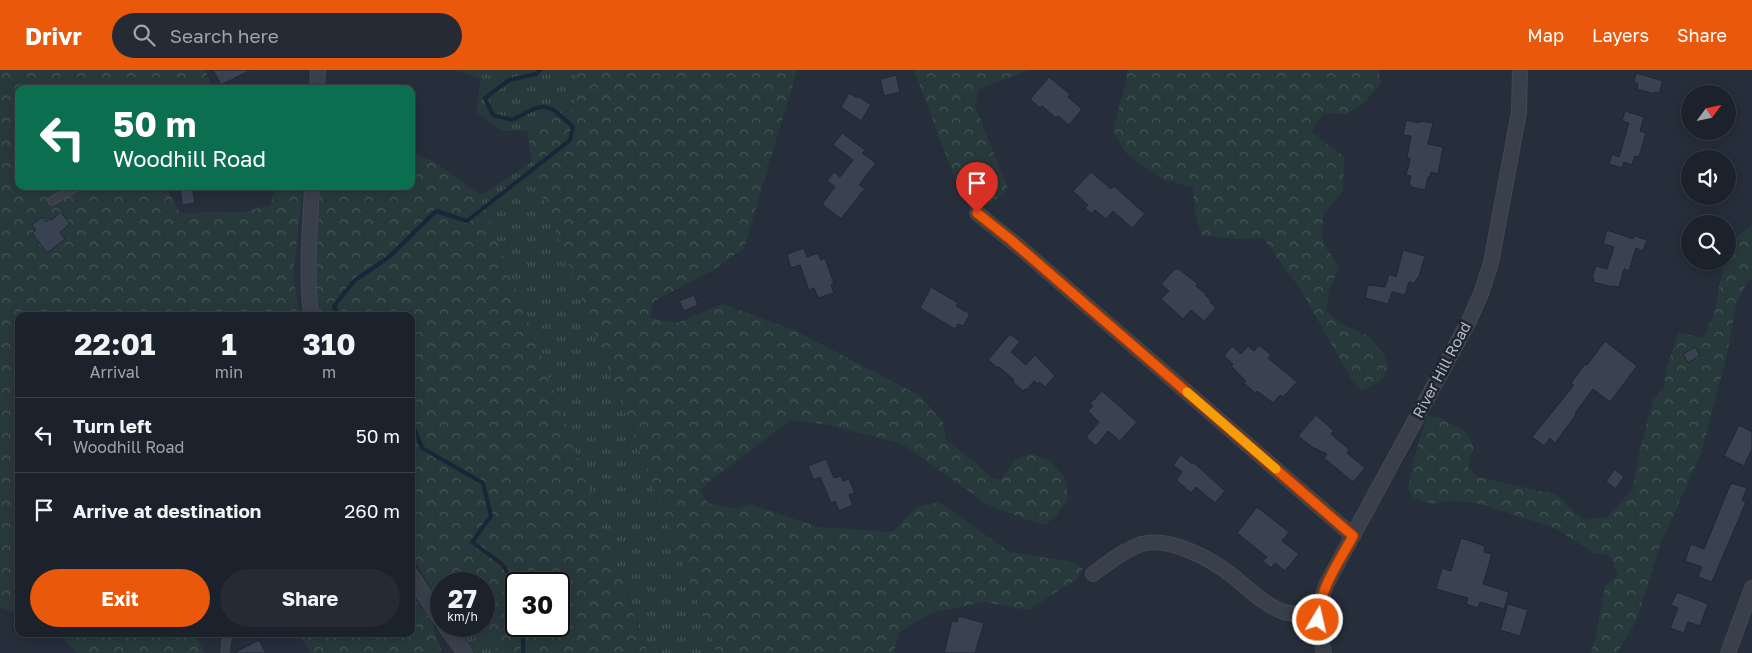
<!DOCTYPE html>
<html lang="en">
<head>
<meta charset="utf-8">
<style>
  body { margin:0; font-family:"Golos Text",sans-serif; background:#252a34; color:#f1f3f6; height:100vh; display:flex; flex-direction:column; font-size:19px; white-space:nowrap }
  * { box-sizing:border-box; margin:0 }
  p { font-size:16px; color:#a0a4a9 }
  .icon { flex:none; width:28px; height:28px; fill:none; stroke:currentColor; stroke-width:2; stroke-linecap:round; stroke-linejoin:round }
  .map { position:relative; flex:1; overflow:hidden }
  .side { position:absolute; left:15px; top:242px; width:400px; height:325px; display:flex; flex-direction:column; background:#1c222c; border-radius:10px; box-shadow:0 2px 12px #0003,0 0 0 1px #3a3f48 }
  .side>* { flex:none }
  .top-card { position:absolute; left:15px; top:15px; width:400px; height:105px; border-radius:10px; box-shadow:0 2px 12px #0003,0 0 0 1px #3a3f48; background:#0b6e4f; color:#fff; overflow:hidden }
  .needle { width:32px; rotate:57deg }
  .buttons { position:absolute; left:1681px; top:15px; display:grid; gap:10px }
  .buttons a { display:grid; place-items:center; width:55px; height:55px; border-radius:50%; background:#1c222c; box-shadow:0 2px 12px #0003,0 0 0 1px #3a3f48; font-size:25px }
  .speed { position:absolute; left:430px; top:502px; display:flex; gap:10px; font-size:25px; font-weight:700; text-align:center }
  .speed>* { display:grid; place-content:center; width:65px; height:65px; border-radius:50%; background:#1c222c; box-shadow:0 2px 12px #0003,0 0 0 1px #3a3f48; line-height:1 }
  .speed small { font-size:12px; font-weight:400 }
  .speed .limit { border:2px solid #111; border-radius:8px; background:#fff; color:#111 }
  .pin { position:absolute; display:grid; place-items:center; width:42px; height:42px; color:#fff; margin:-51px -21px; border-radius:50% 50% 50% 0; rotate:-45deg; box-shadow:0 0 5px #0007 }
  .pin .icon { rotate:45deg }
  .me { position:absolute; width:55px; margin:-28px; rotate:9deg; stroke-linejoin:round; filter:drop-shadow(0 0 4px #0008) }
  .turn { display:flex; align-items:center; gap:18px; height:105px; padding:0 15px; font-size:22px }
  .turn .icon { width:65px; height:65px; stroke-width:2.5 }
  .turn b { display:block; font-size:35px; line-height:42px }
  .eta { display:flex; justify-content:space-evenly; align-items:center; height:85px; text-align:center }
  .eta b { font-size:30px; font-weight:700; line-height:35px }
  .cta { display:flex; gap:10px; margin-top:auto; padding:10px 15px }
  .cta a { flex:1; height:58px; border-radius:30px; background:#ea580c; color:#fff; font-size:20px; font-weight:700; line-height:58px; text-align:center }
  .cta a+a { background:#252a34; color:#f1f3f6 }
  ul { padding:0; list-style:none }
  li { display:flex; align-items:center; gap:15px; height:75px; padding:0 15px; border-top:1px solid #3a3f48 }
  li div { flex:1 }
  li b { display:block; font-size:19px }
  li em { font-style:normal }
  header { display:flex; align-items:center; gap:30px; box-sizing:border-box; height:70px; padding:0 25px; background:#ea580c; color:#fff }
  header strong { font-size:24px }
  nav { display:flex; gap:28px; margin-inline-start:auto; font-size:18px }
  .search { width:350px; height:45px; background:#252a34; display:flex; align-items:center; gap:12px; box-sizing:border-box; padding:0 18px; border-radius:28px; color:#a0a4a9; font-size:19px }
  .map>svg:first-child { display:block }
</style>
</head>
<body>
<header>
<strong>Drivr</strong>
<div class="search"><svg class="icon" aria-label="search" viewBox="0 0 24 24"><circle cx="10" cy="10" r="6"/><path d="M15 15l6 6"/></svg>Search here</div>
<nav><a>Map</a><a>Layers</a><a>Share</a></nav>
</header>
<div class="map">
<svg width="1752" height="583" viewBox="0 0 1752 583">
  <defs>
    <pattern id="grass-tufts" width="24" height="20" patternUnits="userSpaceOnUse" patternTransform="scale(1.25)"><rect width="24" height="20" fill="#28393c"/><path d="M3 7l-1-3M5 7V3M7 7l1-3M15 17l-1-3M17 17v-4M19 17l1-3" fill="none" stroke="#455457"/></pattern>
    <pattern id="forest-crowns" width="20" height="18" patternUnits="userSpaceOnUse" patternTransform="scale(1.25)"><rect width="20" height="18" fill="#28393c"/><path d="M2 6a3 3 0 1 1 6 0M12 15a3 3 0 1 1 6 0" fill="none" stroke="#455457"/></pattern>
  </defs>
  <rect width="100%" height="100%" fill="#262e3b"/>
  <g fill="url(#grass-tufts)">
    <polygon points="454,0 577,0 573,40 541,48 527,61 503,61 476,42 481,9"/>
    <polygon points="532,92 534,105 717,583 648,583 628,525 480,125"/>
    <polygon points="456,556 480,556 499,583 475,583"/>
  </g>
  <g fill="url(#forest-crowns)" fill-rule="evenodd">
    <polygon points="0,0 205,0 213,19 19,19 19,116 167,116 168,122 180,143 244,142 270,135 276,116 303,116 293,206 300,246 19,246 19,545 0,538"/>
    <polygon points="577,0 797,0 744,178 715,199 654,231 650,248 677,253 723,234 794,260 920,326 943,352 946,370 975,392 990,407 1001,410 1016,389 1031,384 1050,391 1065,408 1068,429 1057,445 1045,455 1024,449 987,434 902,374 829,355 791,350 708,412 700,421 708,433 735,439 750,434 818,457 892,462 918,437 939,432 1010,482 1072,492 1083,498 1077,509 1028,540 985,532 930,543 898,563 894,583 717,583 534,105 527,61 541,49 573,40"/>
    <polygon points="914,0 1029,0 979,19 975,36 1008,119 991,134 978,137 962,128"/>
    <polygon points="1127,0 1379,0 1381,14 1364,33 1347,44 1324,43 1311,62 1344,86 1343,121 1323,145 1322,170 1339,197 1329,220 1326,240 1341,254 1368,266 1383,283 1389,298 1381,311 1362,321 1353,312 1301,220 1263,168 1237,169 1202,165 1195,144 1193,117 1162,109 1126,83 1113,60 1126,12"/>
    <path d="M411,82l22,9 47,34 64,168 104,290h-149l-19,-27h4v-42h-43v19l-3,-2 -27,-48v-237h-92l-3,-38 4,-92h91zM516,514h43v42h-43z"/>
    <path d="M1752,148v61l-5,3 -11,23 -9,49 -25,97 -40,89 -26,81 -19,32h-26l6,-22 8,-45 13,-11 -8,-19 -16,-3 -39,-25 -71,-23 -28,-5 -24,4 -19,-6 -5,-10 9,-40 11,-32 11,1 28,16 7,14 -6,20 10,10 79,18 26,25 24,-3 26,-28 6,-35 14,-54 11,-12 3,-22 12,-34 24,6 11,-24 10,-53h4c0,-19 8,-25 23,-34z"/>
    <polygon points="411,524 431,550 441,580 439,583 311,583 299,564 411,564"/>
    <polygon points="58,564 194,564 205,583 78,583"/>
  </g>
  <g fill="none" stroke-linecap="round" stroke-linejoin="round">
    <g stroke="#1a2538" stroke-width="4">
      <path d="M338,246l-4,-10 20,-25 35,-24 47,-46 31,10 103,-81 3,-13c-28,-27 -28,-24 -61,-7l-19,-5 -8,-17 24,-18 27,-6 4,-4"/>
      <polyline points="411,350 422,378 483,413 491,446 472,472 502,494 516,515"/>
      <polyline points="523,583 523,556"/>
    </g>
  </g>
  <g fill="#384251" stroke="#202732">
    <polygon points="213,0 251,0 221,15"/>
    <polygon points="1636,3 1663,11 1659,23 1654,22 1654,24 1637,19 1638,14 1634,12"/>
    <polygon points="896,5 900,22 884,26 880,9"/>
    <polygon points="1049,7 1070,24 1068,27 1082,39 1069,55 1058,46 1056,48 1042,36 1040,38 1030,29"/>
    <polygon points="849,23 857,28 858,26 871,35 861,51 841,37"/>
    <polygon points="1625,41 1644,47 1640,61 1646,63 1639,87 1635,86 1632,95 1624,92 1622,98 1609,94 1612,84 1619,87 1629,53 1622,51"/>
    <polygon points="1406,50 1419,53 1419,51 1433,53 1428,74 1443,77 1438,104 1431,102 1430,107 1428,107 1425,120 1411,117 1411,115 1409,115 1411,106 1406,105 1410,90 1410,88 1407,88 1411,66 1403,65"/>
    <polygon points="842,63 865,80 862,83 876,93 859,115 865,118 841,149 822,134 835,117 827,111 834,102 840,107 853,90 833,75"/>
    <polygon points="1091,102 1111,119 1114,116 1145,144 1132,158 1113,141 1106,149 1095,140 1092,144 1085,138 1088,135 1073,121"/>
    <polygon points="180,116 192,116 195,133 182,135"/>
    <polygon points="61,142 70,154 60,162 65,169 47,183 32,163 36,160 32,155 42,147 46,152 50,148 51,150"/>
    <polygon points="1607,160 1633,169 1634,166 1647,170 1643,181 1636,178 1629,201 1624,199 1619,217 1608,216 1593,212 1594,209 1592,208 1596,196 1607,199 1614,177 1603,174"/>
    <polygon points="804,178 807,187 818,183 821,190 825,188 834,214 831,215 834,223 818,228 814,218 809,220 800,195 791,198 787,184"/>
    <polygon points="1403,180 1425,186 1418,209 1416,209 1415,213 1409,212 1405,225 1392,222 1388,234 1365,228 1368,215 1385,217 1389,204 1396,207"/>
    <polygon points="1175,199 1179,199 1198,214 1196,216 1206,224 1205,225 1211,231 1210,232 1216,238 1204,251 1191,240 1183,249 1161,229 1169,221 1161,214"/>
    <polygon points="931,217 958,233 956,236 970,244 963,256 958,254 955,259 920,238"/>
    <polygon points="694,225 698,235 684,241 679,231"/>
    <polygon points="1010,264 1020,272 1011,282 1026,295 1035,285 1055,306 1045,317 1039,312 1038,314 1034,311 1026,320 1025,319 1023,321 1012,311 1014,310 999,297 998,298 988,290"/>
    <polygon points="1605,271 1637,296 1610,332 1593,319 1575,343 1576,345 1555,373 1550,368 1544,376 1532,367 1574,315 1571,313 1585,294 1587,295"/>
    <polygon points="1259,275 1271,285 1268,288 1297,312 1283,327 1280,325 1273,333 1257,321 1255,323 1244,313 1246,311 1231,296 1233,294 1224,286 1232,276 1241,284 1248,276 1254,281"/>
    <polygon points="1695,277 1700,285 1688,293 1683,284"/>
    <polygon points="1102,321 1137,352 1120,371 1108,361 1096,376 1086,367 1099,352 1088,341 1093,336 1090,334"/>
    <polygon points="1316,345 1334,361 1331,364 1349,379 1347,383 1365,398 1353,412 1324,388 1327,384 1312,377 1298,366"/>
    <polygon points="1739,355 1752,362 1752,379 1744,396 1724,386"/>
    <polygon points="1181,385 1192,394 1193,392 1225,421 1215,433 1196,417 1191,423 1176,410 1182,402 1173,395"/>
    <polygon points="826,389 834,408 841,406 843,411 849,409 855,423 849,425 853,435 839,441 835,431 831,433 820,407 814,410 808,396"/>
    <polygon points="1615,399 1624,407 1615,419 1606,411"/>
    <polygon points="1731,413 1747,418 1742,430 1746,432 1712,512 1698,507 1702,497 1685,491 1691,474 1704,479"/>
    <polygon points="1257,437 1289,462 1282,471 1299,484 1285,501 1275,493 1271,498 1263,491 1267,487 1237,463"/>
    <polygon points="1461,468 1485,476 1484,482 1492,484 1483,514 1509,522 1504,539 1480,532 1478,538 1466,534 1468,528 1436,519 1442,498 1451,501"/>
    <polygon points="1677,522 1708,534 1700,556 1688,552 1684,563 1670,558 1678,538 1671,535"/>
    <polygon points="1508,534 1528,540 1520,566 1500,560"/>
    <polygon points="959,546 984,553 975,583 944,583 952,551 957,552"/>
    <polygon points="259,570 266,583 234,583"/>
  </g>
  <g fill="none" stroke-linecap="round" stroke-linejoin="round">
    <defs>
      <g id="service">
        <polyline points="52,131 78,116"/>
        <polyline points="225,583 226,571 230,564"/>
      </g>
      <g id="minor">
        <polyline points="317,19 318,0"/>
        <polyline points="977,143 1018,176 1353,466"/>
        <path d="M311,246c-5,-43 -1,-86 1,-130"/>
        <path d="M1093,504c15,-11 31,-24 49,-30 28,-8 71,16 92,33 16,13 30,28 50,35 10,3 24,1 35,1"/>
        <polyline points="411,505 441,550"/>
        <polyline points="445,556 465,583"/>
        <path d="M1324,583c-6,-24 -7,-44 2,-68l143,-264 13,-30 9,-28 28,-151 1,-42"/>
        <polyline points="1728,583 1752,518"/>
      </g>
    </defs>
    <use href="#service" stroke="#424954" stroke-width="9"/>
    <use href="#minor" stroke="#424954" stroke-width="16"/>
    <use href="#service" stroke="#39404b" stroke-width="7"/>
    <use href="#minor" stroke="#39404b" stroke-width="14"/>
  </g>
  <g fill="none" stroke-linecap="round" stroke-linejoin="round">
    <defs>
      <path id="route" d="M977,143l34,27 342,296c-14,26 -34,53 -35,84"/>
    </defs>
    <use href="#route" stroke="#983908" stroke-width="12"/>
    <use href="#route" stroke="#ea580c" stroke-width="9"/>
    <polyline stroke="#f59e0b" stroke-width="9" points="1187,322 1276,399"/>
  </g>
  <g text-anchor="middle" stroke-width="5" stroke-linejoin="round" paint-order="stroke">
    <g font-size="15" fill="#b5bbc7" stroke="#1e2530">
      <text transform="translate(1442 300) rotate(-62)" y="5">River Hill Road</text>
    </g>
  </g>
</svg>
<div class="buttons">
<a><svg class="needle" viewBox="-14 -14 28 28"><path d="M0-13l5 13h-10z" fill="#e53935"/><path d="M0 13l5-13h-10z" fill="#a0a4a9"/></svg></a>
<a><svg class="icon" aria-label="sound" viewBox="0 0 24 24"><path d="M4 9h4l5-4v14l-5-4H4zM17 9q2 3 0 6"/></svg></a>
<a><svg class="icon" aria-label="search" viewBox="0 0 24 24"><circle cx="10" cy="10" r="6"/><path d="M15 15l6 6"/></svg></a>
</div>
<div class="speed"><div>27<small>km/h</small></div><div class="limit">30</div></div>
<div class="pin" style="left:977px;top:143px;background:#d93025"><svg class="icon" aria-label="arrive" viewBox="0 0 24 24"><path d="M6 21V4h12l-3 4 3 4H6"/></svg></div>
<svg class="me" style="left:1318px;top:550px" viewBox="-20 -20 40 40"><circle r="17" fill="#ea580c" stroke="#fff" stroke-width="3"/><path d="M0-11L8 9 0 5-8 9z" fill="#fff"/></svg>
<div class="top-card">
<div class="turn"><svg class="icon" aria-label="left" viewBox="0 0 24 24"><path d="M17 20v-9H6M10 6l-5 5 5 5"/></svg><div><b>50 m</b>Woodhill Road</div></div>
</div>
<section class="side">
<div class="eta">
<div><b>22:01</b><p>Arrival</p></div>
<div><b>1</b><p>min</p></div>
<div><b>310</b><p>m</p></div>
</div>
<ul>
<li><svg class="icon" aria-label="left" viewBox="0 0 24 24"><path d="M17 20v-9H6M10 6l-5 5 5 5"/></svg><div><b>Turn left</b><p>Woodhill Road</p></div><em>50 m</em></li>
<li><svg class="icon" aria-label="arrive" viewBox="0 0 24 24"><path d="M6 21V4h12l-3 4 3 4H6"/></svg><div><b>Arrive at destination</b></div><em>260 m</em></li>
</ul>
<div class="cta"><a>Exit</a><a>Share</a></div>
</section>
</div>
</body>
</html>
